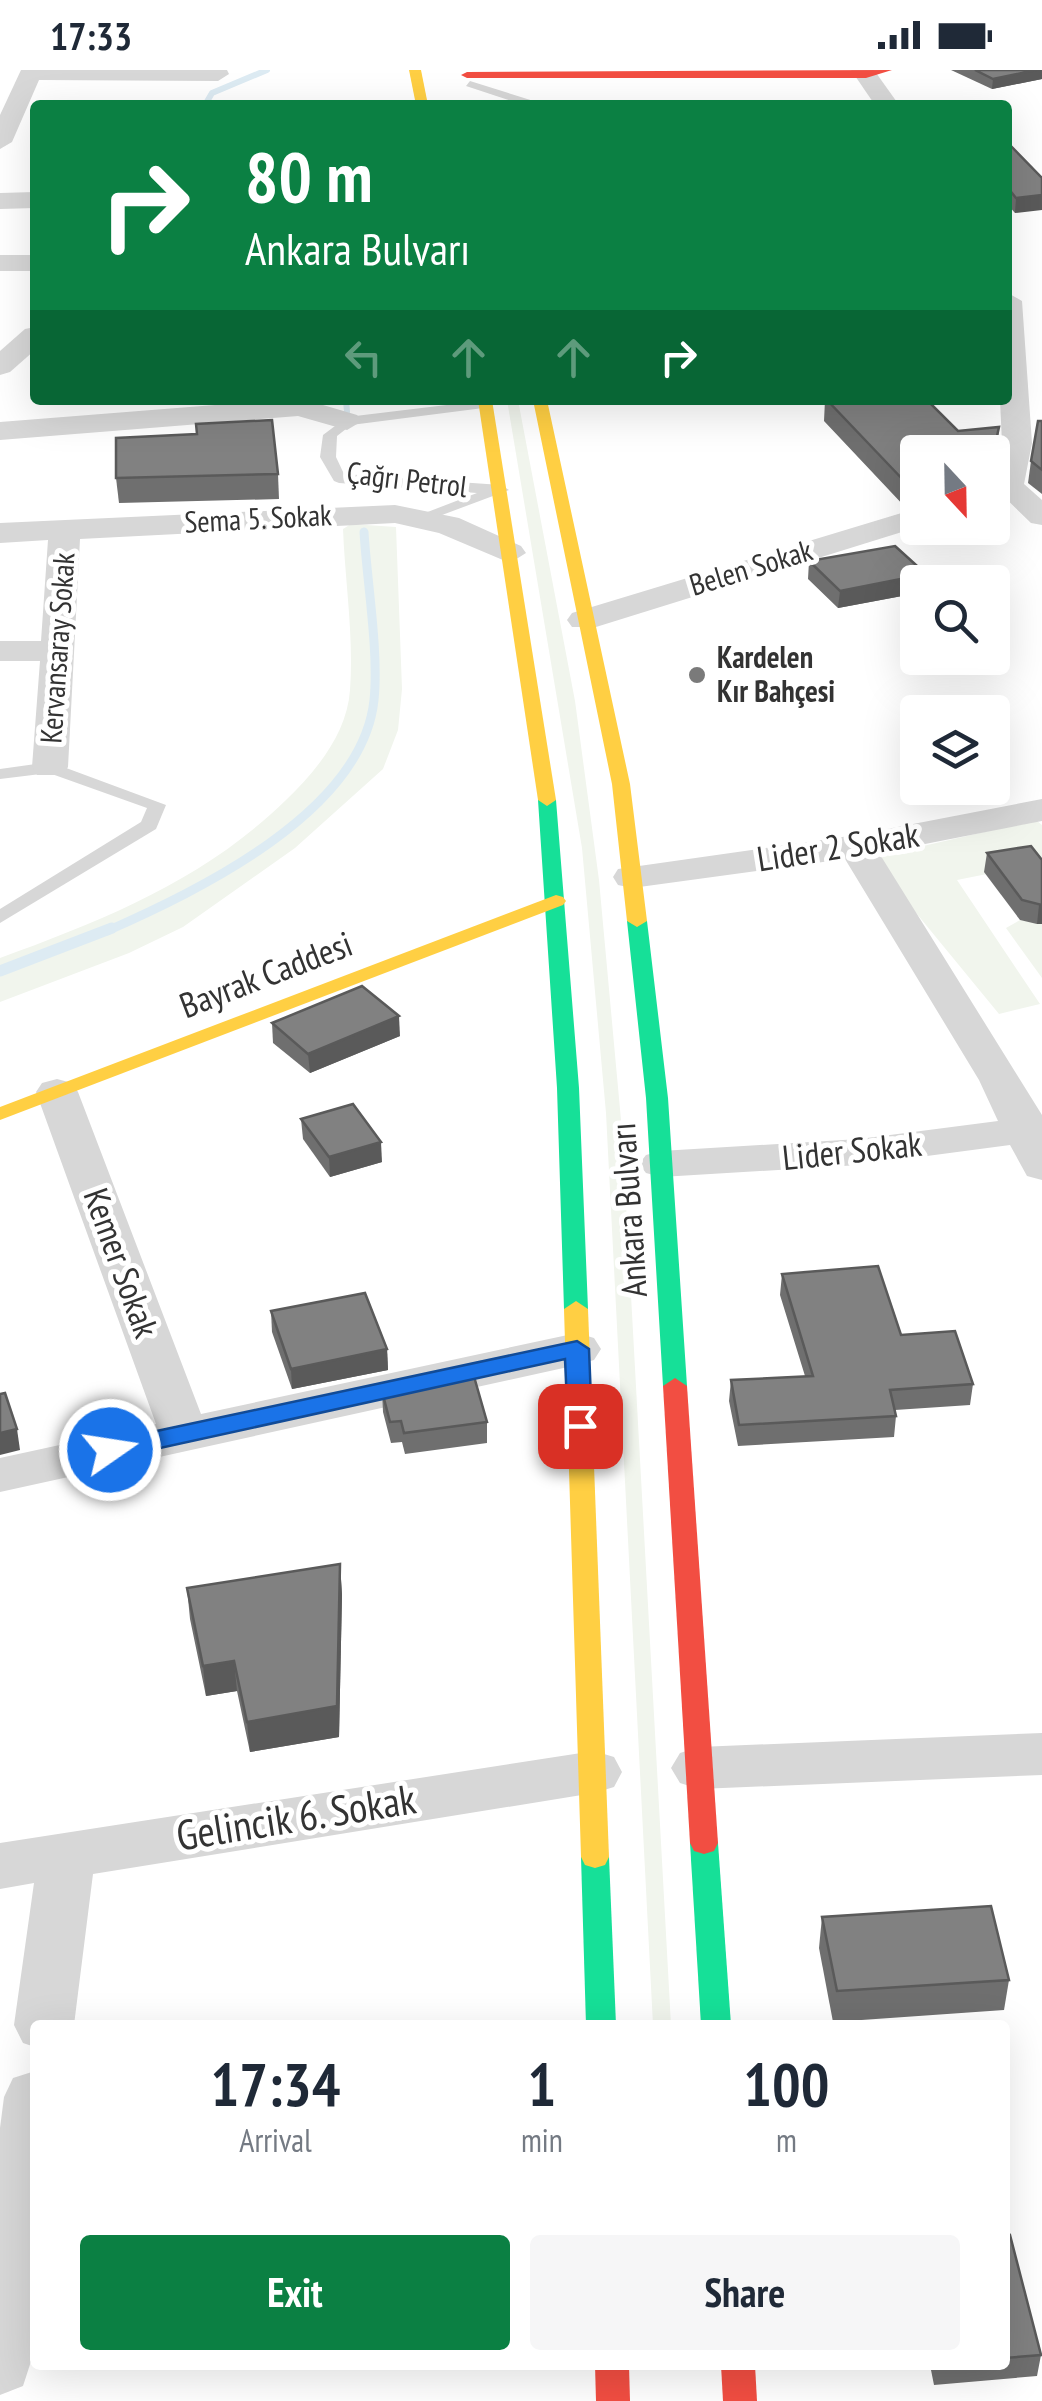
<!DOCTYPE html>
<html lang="en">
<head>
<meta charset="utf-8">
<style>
  body { margin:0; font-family:"PT Sans Narrow",sans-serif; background:#f6f6f7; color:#1f2937; height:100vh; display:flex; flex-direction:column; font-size:38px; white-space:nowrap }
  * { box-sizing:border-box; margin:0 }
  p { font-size:32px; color:#747a83 }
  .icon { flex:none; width:55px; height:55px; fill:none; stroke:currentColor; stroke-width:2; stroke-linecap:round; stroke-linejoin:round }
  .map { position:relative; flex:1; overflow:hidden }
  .drawer { position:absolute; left:30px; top:1950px; width:980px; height:350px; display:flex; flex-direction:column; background:#fff; border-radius:10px; box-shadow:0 10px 40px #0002 }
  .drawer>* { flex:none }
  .banner { position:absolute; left:30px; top:30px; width:982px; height:305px; border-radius:10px; box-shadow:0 10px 40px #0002; background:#0b8043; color:#fff; overflow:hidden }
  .needle { width:65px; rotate:158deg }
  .controls { position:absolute; left:900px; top:365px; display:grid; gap:20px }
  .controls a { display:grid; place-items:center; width:110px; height:110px; border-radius:10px; background:#fff; box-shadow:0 10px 40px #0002; font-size:50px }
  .pin { position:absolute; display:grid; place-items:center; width:85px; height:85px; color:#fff; margin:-42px; border-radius:20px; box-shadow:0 5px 15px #0006 }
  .me { position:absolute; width:110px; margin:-55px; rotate:77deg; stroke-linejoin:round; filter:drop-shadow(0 0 8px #0008) }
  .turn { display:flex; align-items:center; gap:35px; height:210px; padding:0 50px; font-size:45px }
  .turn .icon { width:130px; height:130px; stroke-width:2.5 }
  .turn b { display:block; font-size:70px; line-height:85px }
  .lanes { display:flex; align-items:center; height:95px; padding:0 50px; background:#0003; justify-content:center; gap:50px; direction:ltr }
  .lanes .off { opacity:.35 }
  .eta { display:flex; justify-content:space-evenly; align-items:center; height:170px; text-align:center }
  .eta b { font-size:60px; font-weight:800; line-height:70px }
  .cta { display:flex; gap:20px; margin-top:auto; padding:20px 50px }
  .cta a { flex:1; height:115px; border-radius:10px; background:#0b8043; color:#fff; font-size:40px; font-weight:800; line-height:115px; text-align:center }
  .cta a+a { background:#f6f6f7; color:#1f2937 }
  .status { display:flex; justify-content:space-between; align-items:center; height:70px; padding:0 50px; background:#fff; direction:ltr }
  .status svg { height:28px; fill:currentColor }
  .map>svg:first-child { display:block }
</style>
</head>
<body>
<div class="status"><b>17:33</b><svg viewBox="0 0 49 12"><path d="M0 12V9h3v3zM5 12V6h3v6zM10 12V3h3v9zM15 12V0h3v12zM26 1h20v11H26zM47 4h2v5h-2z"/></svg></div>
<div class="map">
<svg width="1042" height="2331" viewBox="0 0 1042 2331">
  <rect width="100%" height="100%" fill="#fff"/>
  <g fill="#f1f5ed">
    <polygon points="507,330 518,330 575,631 599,810 622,1061 671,1955 653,1955 606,1043 582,778"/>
    <path d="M351,454l45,3 6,162 -4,41 -15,39 -88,79 -112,79 -54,26 -129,49v-44c106,-39 204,-78 286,-158 30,-29 61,-66 64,-110 4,-53 -5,-109 -7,-161z"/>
    <polygon points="1036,750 1042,755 1042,793 957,810 1040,934 999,944 871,788"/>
    <polygon points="1020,850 1042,854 1042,908 1006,858"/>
  </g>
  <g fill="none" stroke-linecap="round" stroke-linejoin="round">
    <g stroke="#ddebf3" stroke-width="6">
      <polyline points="205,35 212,23 267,0"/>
      <polyline points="346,330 347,342"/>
    </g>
    <path stroke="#ddebf3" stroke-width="9" d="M107,861c90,-40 255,-118 267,-231 5,-48 -7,-118 -10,-168"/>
    <polyline stroke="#ddebf3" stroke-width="11" points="0,901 112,858"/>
    <g fill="#d7d7d7" fill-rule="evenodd">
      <polygon points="470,11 540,33 542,35 524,35 466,16"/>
      <polygon points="488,330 493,334 491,337 351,355 337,366 336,387 344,404 501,415 509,420 426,451 412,448 477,423 339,413 334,411 320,387 323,365 347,347"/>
      <polygon points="50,692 166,735 156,759 0,853 0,839 141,752 147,738 49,703 0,709 0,699"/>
    </g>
    <g fill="#d7d7d7" fill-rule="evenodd">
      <polygon points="21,0 227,0 229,4 218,11 39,10 12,72 0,79 0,45"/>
      <polygon points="851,0 874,0 899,35 875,35"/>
      <polygon points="35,122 35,138 0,139 0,123"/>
      <rect x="0" y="185" width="35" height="16"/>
      <polygon points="1008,223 1022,231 1032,373 1024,414 1042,430 1042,455 1031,453 993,416 1002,373 1000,330 1008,330"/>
      <polygon points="35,257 35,280 10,302 0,305 0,281 25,259"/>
      <polygon points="277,330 306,330 357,345 362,351 347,360 298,346 0,370 0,352"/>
      <polygon points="395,435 459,448 521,476 526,483 510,493 439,463 395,453 80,469 68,697 63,705 37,705 32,697 40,591 0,591 0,571 41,571 48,470 0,473 0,453"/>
      <polygon points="918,438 918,457 596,557 572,557 567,550 572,543"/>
      <polygon points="1042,729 1042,751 879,783 1042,1045 1042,1110 1027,1106 1010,1075 859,1095 661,1107 646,1103 639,1094 646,1085 661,1081 859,1069 998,1051 979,1010 845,789 632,818 618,815 613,807 618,799 856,765"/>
      <polygon points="57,1009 72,1013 78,1022 201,1344 577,1263 594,1268 601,1279 594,1290 577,1295 0,1422 0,1388 156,1354 36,1022 42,1013"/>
      <polygon points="1042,1663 1042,1705 699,1719 680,1713 671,1698 680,1683 699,1677"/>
      <polygon points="594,1681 614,1687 622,1702 614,1717 594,1723 93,1804 74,1955 35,1955 35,1977 23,1973 14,1955 34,1813 0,1819 0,1773"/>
      <polygon points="35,2001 35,2279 23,2316 0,2325 0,2058 4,2027 13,2008"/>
    </g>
    <g fill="#16e098" fill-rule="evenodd">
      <polygon points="547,724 556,730 579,1018 588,1239 576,1247 564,1239 557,1018 538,730"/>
      <polygon points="637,845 647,851 668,1028 687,1316 675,1324 663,1316 646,1028 627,851"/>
      <polygon points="704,1762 714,1765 718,1773 731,1955 701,1955 690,1773 694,1765"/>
      <polygon points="595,1776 605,1779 609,1787 616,1955 586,1955 581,1787 585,1779"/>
    </g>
    <g fill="#ffcf43" fill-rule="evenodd">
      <polygon points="409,0 421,0 428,35 416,35"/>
      <polygon points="478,330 492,330 556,730 547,736 538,730"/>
      <polygon points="533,330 547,330 630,714 647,851 637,857 627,851 612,714"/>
      <polygon points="556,825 563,827 566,831 563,835 0,1050 0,1037"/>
      <polygon points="576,1231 588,1239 609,1787 605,1795 595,1798 585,1795 581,1787 564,1239"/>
    </g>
    <g fill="#f24e42" fill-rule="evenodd">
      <polygon points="892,0 866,8 467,8 461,5 467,2"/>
      <polygon points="675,1308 687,1316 718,1773 714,1781 704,1784 694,1781 690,1773 663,1316"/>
      <polygon points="595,2295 629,2295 630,2331 596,2331"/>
      <polygon points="721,2295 755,2295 757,2331 723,2331"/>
    </g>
  </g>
  <g fill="#6f6f6f">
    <polygon points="951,0 1042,0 1042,9 992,19"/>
    <polygon points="1008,73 1042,108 1015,143 1008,135"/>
    <polygon points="825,330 927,330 958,361 999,357 992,400 992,382 906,438 824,351"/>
    <polygon points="1042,351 1042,424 1028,413 1031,391"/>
    <polygon points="278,404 279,429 119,433 116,408"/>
    <polygon points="809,491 926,504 926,512 918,512 918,523 838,538 808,509"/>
    <polygon points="1031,776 1042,854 1037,854 1020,850 984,802 987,783"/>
    <polygon points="272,953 400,966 310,1003 273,973"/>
    <polygon points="301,1049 382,1092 330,1107 303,1069"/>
    <polygon points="782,1204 901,1265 973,1314 970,1335 895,1340 896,1346 894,1367 738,1376 729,1331 731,1310 805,1306 780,1225"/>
    <polygon points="271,1241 387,1279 388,1300 292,1319 272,1262"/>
    <polygon points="382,1321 487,1352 487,1373 405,1384 402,1372 391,1373 383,1342"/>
    <polygon points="340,1494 342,1525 339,1667 250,1682 237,1621 206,1626 190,1549 187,1518"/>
    <polygon points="822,1847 1009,1910 1004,1940 833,1952 819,1878"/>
    <polygon points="1005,2166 1041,2285 1037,2306 934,2315 930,2295 1005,2295"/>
  </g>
  <g fill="#5a5a5a">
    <polygon points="1036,0 1042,0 1042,9 992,19 993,9"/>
    <polygon points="1042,125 1042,140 1015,143 1016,128"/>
    <polygon points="999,357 997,379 992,400 992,389"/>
    <polygon points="918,413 918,435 906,438 908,415"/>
    <polygon points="926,504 926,512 918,512 918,523 838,538 840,521"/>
    <polygon points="1039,835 1042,835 1042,854 1037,854"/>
    <polygon points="399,946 400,966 310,1003 308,984"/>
    <polygon points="381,1072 382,1092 330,1107 329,1087"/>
    <polygon points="387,1279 388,1300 292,1319 291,1299"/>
    <polygon points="17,1359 20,1380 0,1385 0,1363"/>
    <polygon points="340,1494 342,1525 339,1667 250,1682 247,1652"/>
    <polygon points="234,1591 237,1621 206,1626 203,1596"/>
  </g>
  <g fill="#818181" stroke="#5a5a5a" stroke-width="2.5">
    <polygon points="975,0 1036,0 993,9"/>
    <polygon points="1008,73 1042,108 1042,125 1016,128 1008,118"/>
    <polygon points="827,330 927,330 958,361 999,357 992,389 992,382 918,382 918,413 908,415"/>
    <polygon points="272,350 278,404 116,408 116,368 197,364 196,354"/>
    <polygon points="1038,351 1042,351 1042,400 1031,391"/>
    <polygon points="895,476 926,504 840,521 809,491"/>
    <polygon points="1031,776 1042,790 1042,835 1022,830 987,783"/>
    <polygon points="362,916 399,946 308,984 272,953"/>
    <polygon points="353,1034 381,1072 329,1087 301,1049"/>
    <polygon points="878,1196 901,1265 955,1261 973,1314 890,1320 896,1346 739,1355 731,1310 813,1306 782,1204"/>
    <polygon points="365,1223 387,1279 291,1299 271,1241"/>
    <polygon points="473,1303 487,1352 404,1363 401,1351 390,1352 382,1321"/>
    <polygon points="5,1323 17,1359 0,1363 0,1324"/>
    <polygon points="340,1494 337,1636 247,1652 234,1591 203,1596 187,1518"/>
    <polygon points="991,1836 1009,1910 837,1921 822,1847"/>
    <polygon points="1010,2165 1041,2285 1005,2288 1005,2166"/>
  </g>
  <polygon fill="#1a73e8" stroke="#114b97" stroke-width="2.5" points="577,1271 589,1279 592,1356 580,1364 568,1356 565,1289 110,1389 98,1380 110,1371"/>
  <circle fill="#7a7a7a" stroke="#fff" stroke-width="4" cx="697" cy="605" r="10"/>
  <g text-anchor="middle" stroke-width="10" stroke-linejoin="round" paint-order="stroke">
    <g font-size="30" fill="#333" stroke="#fff">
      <text transform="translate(407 410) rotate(7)" y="10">Çağrı Petrol</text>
      <text transform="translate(258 449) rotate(-3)" y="10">Sema 5. Sokak</text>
      <text transform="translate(751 498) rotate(-17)" y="10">Belen Sokak</text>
      <text transform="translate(58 578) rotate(-86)" y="10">Kervansaray Sokak</text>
    </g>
    <g font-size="30" font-weight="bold" fill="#333" stroke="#fff" text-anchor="start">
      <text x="717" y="598">Kardelen<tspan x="717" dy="34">Kır Bahçesi</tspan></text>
    </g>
    <g font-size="35" fill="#333" stroke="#fff">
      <text transform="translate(838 777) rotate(-9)" y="12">Lider 2 Sokak</text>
      <text transform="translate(266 905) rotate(-21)" y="12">Bayrak Caddesi</text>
      <text transform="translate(852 1081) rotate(-6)" y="12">Lider Sokak</text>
      <text transform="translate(629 1140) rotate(-94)" y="12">Ankara Bulvarı</text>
      <text transform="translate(121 1193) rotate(70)" y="12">Kemer Sokak</text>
    </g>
    <g font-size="42" fill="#333" stroke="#fff">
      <text transform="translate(296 1747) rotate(-9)" y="15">Gelincik 6. Sokak</text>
    </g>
  </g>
</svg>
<div class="controls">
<a><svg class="needle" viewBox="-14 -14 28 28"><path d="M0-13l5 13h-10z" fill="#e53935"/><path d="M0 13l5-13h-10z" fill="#747a83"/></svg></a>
<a><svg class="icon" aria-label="search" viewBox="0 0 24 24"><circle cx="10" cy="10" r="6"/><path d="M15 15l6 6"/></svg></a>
<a><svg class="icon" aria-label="layers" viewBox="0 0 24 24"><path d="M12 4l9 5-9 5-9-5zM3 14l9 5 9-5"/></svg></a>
</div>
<div class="pin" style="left:580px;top:1356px;background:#d93025"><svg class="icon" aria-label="arrive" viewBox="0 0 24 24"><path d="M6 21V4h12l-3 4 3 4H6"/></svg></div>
<svg class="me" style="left:110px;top:1380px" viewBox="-20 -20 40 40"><circle r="17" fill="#1a73e8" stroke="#fff" stroke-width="3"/><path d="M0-11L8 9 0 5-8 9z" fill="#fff"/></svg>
<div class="banner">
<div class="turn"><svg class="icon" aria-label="right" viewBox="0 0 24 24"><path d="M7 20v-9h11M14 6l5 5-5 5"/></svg><div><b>80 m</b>Ankara Bulvarı</div></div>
<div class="lanes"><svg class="icon off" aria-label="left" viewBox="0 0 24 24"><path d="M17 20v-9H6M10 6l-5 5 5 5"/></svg><svg class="icon off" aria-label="ahead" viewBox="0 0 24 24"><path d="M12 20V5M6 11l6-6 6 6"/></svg><svg class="icon off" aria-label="ahead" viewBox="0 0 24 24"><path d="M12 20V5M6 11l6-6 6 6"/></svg><svg class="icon" aria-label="right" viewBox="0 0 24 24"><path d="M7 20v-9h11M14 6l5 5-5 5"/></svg></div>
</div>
<section class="drawer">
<div class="eta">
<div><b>17:34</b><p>Arrival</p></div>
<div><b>1</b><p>min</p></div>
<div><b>100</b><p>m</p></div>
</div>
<div class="cta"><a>Exit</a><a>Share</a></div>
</section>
</div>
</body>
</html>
